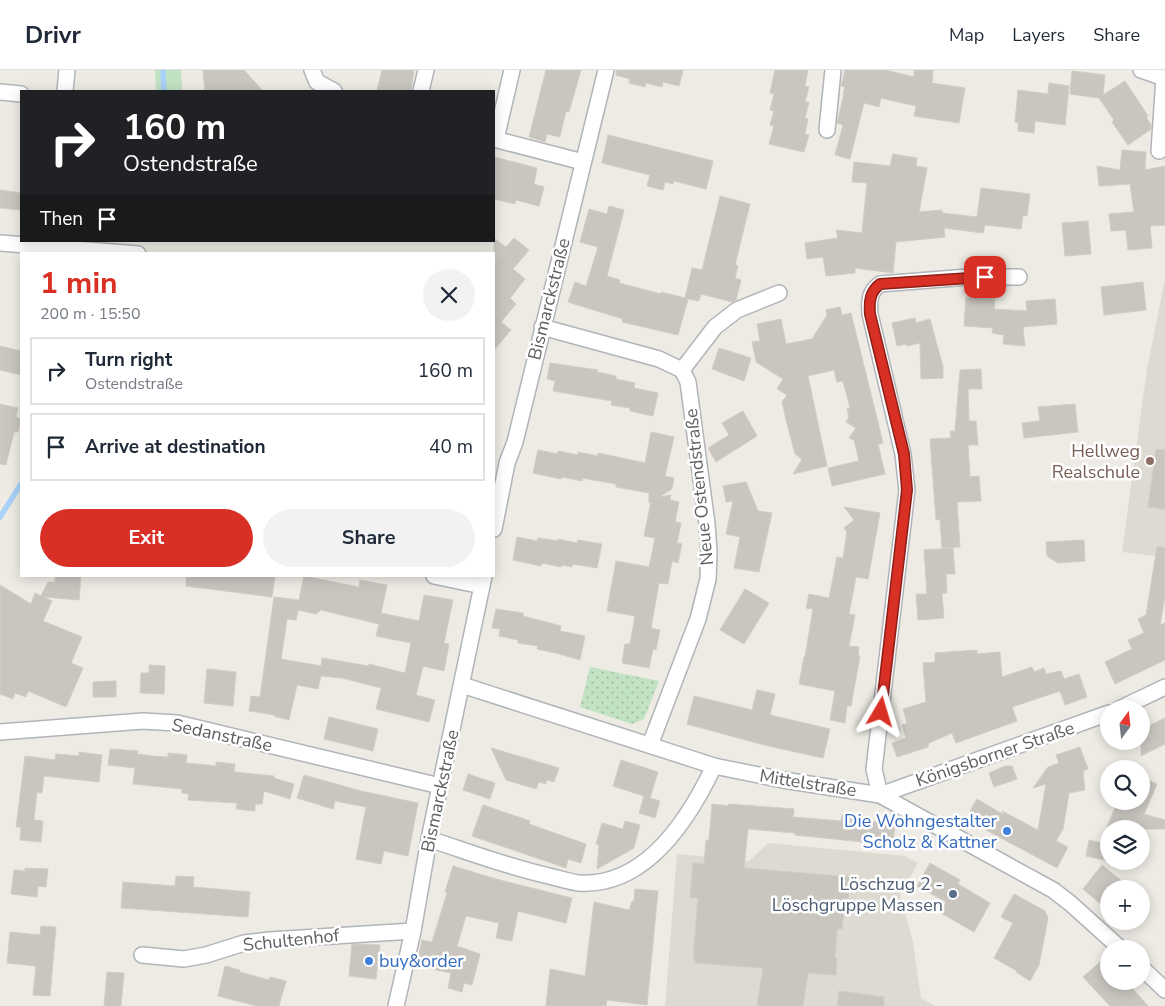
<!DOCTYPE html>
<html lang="en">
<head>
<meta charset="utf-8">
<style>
  body { margin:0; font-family:"Nunito Sans",sans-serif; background:#f2f2f3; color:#1f2937; height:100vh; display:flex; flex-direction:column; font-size:19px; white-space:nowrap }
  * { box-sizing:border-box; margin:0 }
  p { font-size:16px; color:#747a83 }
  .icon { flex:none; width:28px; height:28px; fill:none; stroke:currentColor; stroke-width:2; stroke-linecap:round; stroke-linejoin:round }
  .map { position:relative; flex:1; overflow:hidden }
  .sheet { position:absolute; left:20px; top:182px; width:475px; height:325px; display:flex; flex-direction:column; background:#fff; border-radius:0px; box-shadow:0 2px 12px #0003 }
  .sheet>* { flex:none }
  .guide { position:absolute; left:20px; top:20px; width:475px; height:152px; border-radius:0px; box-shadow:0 2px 12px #0003; background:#202124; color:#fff; overflow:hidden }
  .needle { width:32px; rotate:15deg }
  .fabs { position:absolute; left:1100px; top:630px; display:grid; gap:10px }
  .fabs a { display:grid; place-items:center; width:50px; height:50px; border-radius:50%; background:#fff; box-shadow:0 2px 12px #0003; font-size:25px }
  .pin { position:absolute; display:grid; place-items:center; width:42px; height:42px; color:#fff; margin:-21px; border-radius:10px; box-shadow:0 2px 8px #0006 }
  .me { position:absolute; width:55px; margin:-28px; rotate:7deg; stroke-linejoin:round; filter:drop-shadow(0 0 4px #0008) }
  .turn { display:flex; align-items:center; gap:18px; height:105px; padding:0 20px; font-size:22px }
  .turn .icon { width:65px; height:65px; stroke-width:2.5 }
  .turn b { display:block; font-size:35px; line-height:42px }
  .then { display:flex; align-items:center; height:48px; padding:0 20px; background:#0003; gap:10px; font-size:19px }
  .round { display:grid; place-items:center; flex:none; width:52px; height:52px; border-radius:26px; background:#f2f2f3 }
  .summary { display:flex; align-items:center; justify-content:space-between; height:85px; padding:0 20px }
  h1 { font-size:30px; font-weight:700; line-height:38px; color:#d93025 }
  .action { display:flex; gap:10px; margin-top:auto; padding:10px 20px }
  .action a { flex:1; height:58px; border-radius:30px; background:#d93025; color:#fff; font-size:20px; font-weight:700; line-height:58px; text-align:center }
  .action a+a { background:#f2f2f3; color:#1f2937 }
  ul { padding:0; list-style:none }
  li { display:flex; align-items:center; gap:15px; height:68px; margin:0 10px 8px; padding:0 10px; border:2px solid #e0e1e3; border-radius:0px }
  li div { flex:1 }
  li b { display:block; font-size:19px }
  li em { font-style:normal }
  header { display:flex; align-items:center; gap:30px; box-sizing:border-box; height:70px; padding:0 25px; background:#fff; border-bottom:1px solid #e0e1e3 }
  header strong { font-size:24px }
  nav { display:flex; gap:28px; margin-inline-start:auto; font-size:18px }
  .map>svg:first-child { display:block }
</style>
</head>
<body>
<header>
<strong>Drivr</strong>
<nav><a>Map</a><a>Layers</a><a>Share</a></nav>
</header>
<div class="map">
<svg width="1165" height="936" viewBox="0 0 1165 936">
  <defs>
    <pattern id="park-dots" width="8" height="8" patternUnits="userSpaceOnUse" patternTransform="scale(1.25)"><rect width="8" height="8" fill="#c2e3c3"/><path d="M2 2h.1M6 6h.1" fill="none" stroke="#a1bba2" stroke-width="1.8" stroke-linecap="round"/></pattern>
  </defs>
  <rect width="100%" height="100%" fill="#edebe4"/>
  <g fill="#dddad2">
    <polygon points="1165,209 1165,487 1122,482 1147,299"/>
    <polygon points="768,773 905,786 918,793 900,825 913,872 921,928 935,936 665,936 677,784 749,791"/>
  </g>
  <polygon fill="#c2e3c3" points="155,0 181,0 182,21 156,21"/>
  <polygon fill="url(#park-dots)" points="590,597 659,611 644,649 632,654 580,637"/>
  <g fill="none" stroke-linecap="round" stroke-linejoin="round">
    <g stroke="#a9d2f8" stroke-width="5.5">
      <polyline points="163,0 164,21"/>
      <polyline points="0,447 21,414"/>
    </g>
  </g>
  <g fill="#c9c6c0" stroke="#d1cdc3" fill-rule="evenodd">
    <polygon points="203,0 244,0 263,21 205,21"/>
    <polygon points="382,0 414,0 411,21 377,21"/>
    <polygon points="546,0 581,0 569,42 566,41 560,67 547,64 545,72 529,67"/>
    <polygon points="617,0 683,0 679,16 663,12 662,17 646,13 645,17 629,13 630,9 616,5"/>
    <polygon points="775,0 808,0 805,16 809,17 805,32 809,32 805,48 808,49 805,64 809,65 804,82 769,74 774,56 770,55 774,41 770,40 774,24 770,23"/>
    <polygon points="845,0 885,0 914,7 914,0 933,0 932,13 965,18 959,53 914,46 916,36 881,28 879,37 864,33 850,89 835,85 843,55 837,53 844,24 843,24 845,17 841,16"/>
    <polygon points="1072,1 1105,5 1103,25 1125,11 1148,46 1146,47 1151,55 1151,59 1128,75 1112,52 1114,50 1099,28 1070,24"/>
    <polygon points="1049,13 1069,16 1065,55 1035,51 1034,63 1018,61 1018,53 1015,52 1018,20 1048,24"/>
    <polygon points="608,65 713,91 706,119 674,111 673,114 665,112 663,120 647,116 650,105 602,93"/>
    <polygon points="1122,80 1146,82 1145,100 1165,96 1165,155 1150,156 1152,178 1128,180 1126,160 1111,161 1109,144 1134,142 1130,114 1099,116 1097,96 1120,100"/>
    <polygon points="893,84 917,88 916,96 927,98 919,142 942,140 942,143 977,147 981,118 1030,124 1027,146 1023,145 1021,159 985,155 983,163 944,158 945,167 896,172 893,203 855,198 855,203 826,206 823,187 807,189 805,173 838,168 836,160 862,163 867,113 852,112 854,92 890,96"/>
    <polygon points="494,87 537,98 534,114 544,117 539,136 516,130 515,134 494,129"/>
    <polygon points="0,120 21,123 21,140 0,138"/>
    <polygon points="720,126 750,134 735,195 738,196 735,208 741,210 736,230 732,232 701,224 699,231 688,229 678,265 622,252 623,249 568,232 575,212 586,216 598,177 580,172 589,139 607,144 609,136 624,140 607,206 620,210 619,213 661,224 661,222 685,228 692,198 702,200"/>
    <polygon points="1088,151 1091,184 1065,186 1062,153"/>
    <polygon points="494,168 506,177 514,168 529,180 513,199 525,209 510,228 516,234 501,252 511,260 494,280"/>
    <polygon points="1143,212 1146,240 1104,245 1101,217"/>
    <polygon points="966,227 995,229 994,239 1027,241 1026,231 1055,229 1057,254 1023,257 1025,276 1003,274 1004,265 992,263 993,258 964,256"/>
    <polygon points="840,237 842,245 851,243 883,373 878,374 885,404 832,416 828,398 859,391 854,370 849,368 856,358 846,352 849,347 847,339 850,338 843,311 837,312 834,300 808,306 827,396 793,404 802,389 795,384 787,354 782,332 787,325 777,319 783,309 756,292 752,272 760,271 757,254 781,249 786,274 812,269 827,245 826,240"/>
    <polygon points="915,248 916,253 930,249 943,297 943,308 921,309 920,273 907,276 906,274 897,276 892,253"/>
    <polygon points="0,276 21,281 21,305 0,300"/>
    <polygon points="719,278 751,288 744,311 712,299"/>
    <polygon points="550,293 598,300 597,302 616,306 616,309 635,313 634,318 658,323 653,346 630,341 630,338 611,335 612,331 553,321 555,311 547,309"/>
    <polygon points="981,299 982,319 968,319 969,351 976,351 978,375 968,375 970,407 979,406 981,431 957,432 960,477 942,478 940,449 936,450 930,369 951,368 950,361 955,361 960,300"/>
    <polygon points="0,334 18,338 16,347 21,349 18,362 14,362 6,395 0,394"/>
    <polygon points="1075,334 1078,362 1024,368 1022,353 1040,351 1038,337"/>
    <polygon points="743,341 757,366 716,392 708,378 729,365 722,353"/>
    <polygon points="651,362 674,367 665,406 674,408 672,419 659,427 671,425 670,430 679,432 675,452 681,453 677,473 682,474 678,493 672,491 668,514 659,513 651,558 660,560 656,580 653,579 649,598 622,593 625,574 630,574 635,546 607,541 616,491 649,497 655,468 644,466 651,432 649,433 649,423 616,417 616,414 582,408 582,411 562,407 561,409 533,403 538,380 558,384 558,381 578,385 578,382 598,386 598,383 645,393"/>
    <polygon points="1156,379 1165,380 1165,439 1148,437"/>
    <polygon points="746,412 758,441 772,443 759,502 734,498 740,467 726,464 733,431 726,432 723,416"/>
    <polygon points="844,437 880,443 868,509 856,507 849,544 855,545 849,576 859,577 858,585 860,586 851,636 847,636 845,653 830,650 835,621 799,614 804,587 805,587 813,539 806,538 809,524 829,528 837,487 843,488 847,462 844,458 854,450"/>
    <polygon points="517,467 537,471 538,468 558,471 558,469 577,473 578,470 602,474 597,498 572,494 572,497 562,495 561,497 542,493 541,496 513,490"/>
    <polygon points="1084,470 1085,491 1058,493 1047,486 1046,472"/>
    <polygon points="1157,477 1165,478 1165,527 1160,555 1165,553 1165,590 1115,614 1105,592 1132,579 1128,570 1144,563 1138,549 1146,545"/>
    <polygon points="953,478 955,504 946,504 947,523 942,523 944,548 918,550 916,524 927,524 924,480"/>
    <polygon points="55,506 81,506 79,530 44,527 52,531 43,551 82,567 71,593 83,598 66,637 28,621 26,627 15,623 13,629 0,624 0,515 31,534 35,523 41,526 48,512 55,512"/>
    <polygon points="186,506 275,506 272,527 186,516"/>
    <path d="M304,506l55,11 1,-7 27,5 -6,28 38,8 5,-26 29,5 -9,43 5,1 -5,27 -21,-5 -7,29 19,5 -6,22 -53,-13 5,-21 -39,-10 -21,-2 -3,13 -21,-4 -8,35 -15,-4 1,-1 -26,-4 2,-15 9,1 14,-100 25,3zM298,540l18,4 5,-4 58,14 -3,12 35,7 -6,30 -36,-9 -1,2 -46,-8 -1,8 -40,-7 6,-40 9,1z"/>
    <polygon points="745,519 769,533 744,574 720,560"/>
    <polygon points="496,539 523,543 523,546 561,556 560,561 585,566 580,590 556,583 537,579 538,576 518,573 518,570 499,566 500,559 492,558"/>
    <polygon points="977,580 977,584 1000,582 1002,607 1032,597 1034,602 1044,598 1046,604 1061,601 1064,609 1079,604 1087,627 1065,635 1060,621 1012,637 1017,651 956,673 952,663 929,673 928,677 897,687 892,673 906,668 902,655 907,653 903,639 926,632 923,593 935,592 935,583"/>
    <polygon points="149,595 165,596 164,624 140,623 141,603 149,603"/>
    <polygon points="207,599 236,602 233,636 204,633"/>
    <polygon points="116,611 116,627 93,627 93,612"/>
    <polygon points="757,620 775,624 770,645 830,659 823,688 764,675 687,654 694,626 752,640"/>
    <polygon points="329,647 378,659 373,681 324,669"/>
    <polygon points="1165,648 1165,674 1141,686 1141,660"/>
    <polygon points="1080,677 1088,699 1083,701 1085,720 1069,723 1063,759 1056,771 1068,777 1057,798 986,760 989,754 969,743 977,729 1004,745 1002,741 1038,760 1046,714 1033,718 1048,697 1059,693 1056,685"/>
    <polygon points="491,678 559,698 554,712 547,710 546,714 539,712 536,719 506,710"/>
    <polygon points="110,679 138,681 137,684 152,686 168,687 168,683 187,685 186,693 216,696 216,692 235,694 234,702 274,706 274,708 294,714 290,729 264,721 262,734 255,734 255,741 236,739 237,733 188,730 189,724 182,723 182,719 133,714 135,698 108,695"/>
    <polygon points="79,682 102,685 99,712 44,706 42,723 37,722 34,750 43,751 41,772 20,770 21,757 16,757 25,686 55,690 56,684 79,686"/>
    <polygon points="621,690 658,702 650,728 613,716"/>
    <polygon points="1005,696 1012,696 1017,709 994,717 989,703"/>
    <polygon points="468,704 495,713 490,729 463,720"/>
    <polygon points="304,705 361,721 418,733 408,786 384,781 381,794 356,789 366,737 335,731 333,739 297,728"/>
    <polygon points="1141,707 1157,714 1144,744 1165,750 1165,759 1106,759 1118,731 1141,731"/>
    <polygon points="644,726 660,731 655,748 639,743"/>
    <polygon points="712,734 728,736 729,734 794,739 793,747 841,751 842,745 867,747 866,751 895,753 893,775 795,765 795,763 748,759 744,798 850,807 848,829 845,828 842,859 837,859 835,888 837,889 836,905 808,903 803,936 757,936 763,898 695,893 695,889 693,889 698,828 690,828 693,793 704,794 706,770 709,770"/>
    <polygon points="483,735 530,751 529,754 586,774 581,793 568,789 566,798 472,766"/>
    <polygon points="625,751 640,755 634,778 597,799 599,775 596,774 602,753 623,759"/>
    <polygon points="1089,770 1109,775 1109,791 1086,786"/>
    <polygon points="930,793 960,810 958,814 990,833 974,862 941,843 946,832 917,816"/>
    <polygon points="1102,795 1123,812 1118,819 1109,819 1109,829 1103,836 1083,819"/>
    <polygon points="453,796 496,809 572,828 566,853 518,841 512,871 496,868 499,853 466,846 457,876 480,884 472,915 464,913 462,922 448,918 451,903 416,896 422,870 432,872 447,823 445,822"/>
    <polygon points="25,798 48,799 46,817 38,816 37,827 11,824 14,800 25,801"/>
    <polygon points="176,806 194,807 193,817 250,822 248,847 121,838 123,812 175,816"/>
    <polygon points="635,819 658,821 647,935 607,930 606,936 546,936 550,899 585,906 594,832 629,840 632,831 634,831"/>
    <polygon points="1014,824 1045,841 1048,848 1039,895 1030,911 1016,902 1017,901 994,888 1013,853 1001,847"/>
    <polygon points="41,856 56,857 50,926 33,925 36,896 7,893 10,862 40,865"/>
    <polygon points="352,874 380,875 376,909 349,906"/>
    <polygon points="1109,884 1109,911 1126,911 1148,936 1110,936 1083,907"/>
    <polygon points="225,896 240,900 240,902 269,910 270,907 286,911 279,936 257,936 218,926"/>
    <polygon points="107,902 124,903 121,936 104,936"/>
    <polygon points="839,921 884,927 884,936 837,936"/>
  </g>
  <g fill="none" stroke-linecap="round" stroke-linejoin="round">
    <defs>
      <g id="street">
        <polyline points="312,0 317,12 334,21"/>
        <polyline points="1141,0 1164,8 1159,81"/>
        <polyline points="65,21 67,0"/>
        <polyline points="421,21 426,0"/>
        <polyline points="0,22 21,24"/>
        <polyline points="827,60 833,0"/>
        <polyline points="494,69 583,92"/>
        <polyline points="496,69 512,0"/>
        <polyline points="0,173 138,184"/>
        <polyline points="542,257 659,289 682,300 688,312 707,454 709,481 708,509 698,549 650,675"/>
        <polyline points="682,300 715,257 737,240 779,223"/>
        <polyline points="494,459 507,393 515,372 606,0"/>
        <polyline points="434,506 482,516"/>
        <polyline points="462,615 714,696 783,710 880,725 1053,820 1070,833 1121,879"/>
        <polyline points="1119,639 1165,617"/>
        <polyline points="0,662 143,651 177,653 440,716"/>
        <path d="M880,725l-6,-26 33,-279 -4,-36 -33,-140c-1,-13 -1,-22 10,-30l88,-7h51"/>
        <polyline points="880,725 1109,643"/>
        <path d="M429,769c40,13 79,28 120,37 9,2 20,6 30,7 67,4 110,-64 135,-117"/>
        <polyline points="142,885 184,889 206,885 244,873 270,870 413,861"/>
        <polyline points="1141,897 1165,920"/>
        <polyline points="396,936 413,861 429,769 484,506"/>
      </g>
    </defs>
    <use href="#street" stroke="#b1b4b8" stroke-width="18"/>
    <use href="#street" stroke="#fff" stroke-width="15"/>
  </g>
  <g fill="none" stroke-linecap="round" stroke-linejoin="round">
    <defs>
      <path id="route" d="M881,642l26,-222 -3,-36 -34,-140c-1,-13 0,-22 10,-30l105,-7"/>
    </defs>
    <use href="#route" stroke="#8d1f18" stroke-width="12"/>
    <use href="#route" stroke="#d93025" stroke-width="9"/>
  </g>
  <circle fill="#8d6e63" stroke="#fff" stroke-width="2" cx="1150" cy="391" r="5"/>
  <g fill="#3f7fe0" stroke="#fff" stroke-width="2">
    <circle cx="1007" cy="761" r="5"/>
    <circle cx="369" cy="891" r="5"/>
  </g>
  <circle fill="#5c6f8a" stroke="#fff" stroke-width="2" cx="953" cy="824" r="5"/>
  <g text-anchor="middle" stroke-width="5" stroke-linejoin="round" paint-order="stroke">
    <g font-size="18" fill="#5c5f63" stroke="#fff">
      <text transform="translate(549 229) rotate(-76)" y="6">Bismarckstraße</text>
      <text transform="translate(699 417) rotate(-96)" y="6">Neue Ostendstraße</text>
      <text transform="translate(222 665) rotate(12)" y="6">Sedanstraße</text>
      <text transform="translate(995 684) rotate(-19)" y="6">Königsborner Straße</text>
      <text transform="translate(808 713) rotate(9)" y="6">Mittelstraße</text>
      <text transform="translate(440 721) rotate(-78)" y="6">Bismarckstraße</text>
      <text transform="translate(291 870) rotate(-6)" y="6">Schultenhof</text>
    </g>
    <g font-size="18" fill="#785e54" stroke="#fff" text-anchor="end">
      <text x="1140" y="387">Hellweg<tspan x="1140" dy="21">Realschule</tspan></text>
    </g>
    <g font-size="18" fill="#366cbe" stroke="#fff" text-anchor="end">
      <text x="997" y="757">Die Wohngestalter<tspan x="997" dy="21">Scholz &amp; Kattner</tspan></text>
      <text x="379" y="897" text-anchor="start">buy&amp;order</text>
    </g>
    <g font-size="18" fill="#4e5e75" stroke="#fff" text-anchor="end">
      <text x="943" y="820">Löschzug 2 -<tspan x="943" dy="21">Löschgruppe Massen</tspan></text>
    </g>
  </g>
</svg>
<div class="fabs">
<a><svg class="needle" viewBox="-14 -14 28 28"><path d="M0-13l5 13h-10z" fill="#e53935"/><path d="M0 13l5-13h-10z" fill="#747a83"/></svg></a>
<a><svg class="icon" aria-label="search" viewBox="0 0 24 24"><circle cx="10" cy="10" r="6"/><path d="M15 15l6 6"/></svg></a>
<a><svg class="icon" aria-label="layers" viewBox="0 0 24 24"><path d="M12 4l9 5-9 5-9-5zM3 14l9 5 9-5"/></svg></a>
<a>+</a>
<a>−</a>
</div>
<div class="pin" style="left:985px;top:207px;background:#d93025"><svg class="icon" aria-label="arrive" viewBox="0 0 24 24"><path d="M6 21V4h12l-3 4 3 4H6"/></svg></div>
<svg class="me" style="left:881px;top:642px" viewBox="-20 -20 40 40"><path d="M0-17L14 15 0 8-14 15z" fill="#d93025" stroke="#fff" stroke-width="4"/></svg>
<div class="guide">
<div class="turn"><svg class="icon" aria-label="right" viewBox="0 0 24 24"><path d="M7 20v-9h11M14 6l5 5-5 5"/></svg><div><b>160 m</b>Ostendstraße</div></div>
<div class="then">Then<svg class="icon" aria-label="arrive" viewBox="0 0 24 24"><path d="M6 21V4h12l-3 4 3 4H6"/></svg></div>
</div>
<section class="sheet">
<div class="summary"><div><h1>1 min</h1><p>200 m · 15:50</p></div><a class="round"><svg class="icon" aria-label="close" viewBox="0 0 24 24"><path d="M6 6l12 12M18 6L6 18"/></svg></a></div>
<ul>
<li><svg class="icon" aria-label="right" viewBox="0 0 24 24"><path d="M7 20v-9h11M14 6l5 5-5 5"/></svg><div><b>Turn right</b><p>Ostendstraße</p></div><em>160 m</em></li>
<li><svg class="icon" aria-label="arrive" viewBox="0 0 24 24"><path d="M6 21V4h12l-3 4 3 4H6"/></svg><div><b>Arrive at destination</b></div><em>40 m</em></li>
</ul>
<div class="action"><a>Exit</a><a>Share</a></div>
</section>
</div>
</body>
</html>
